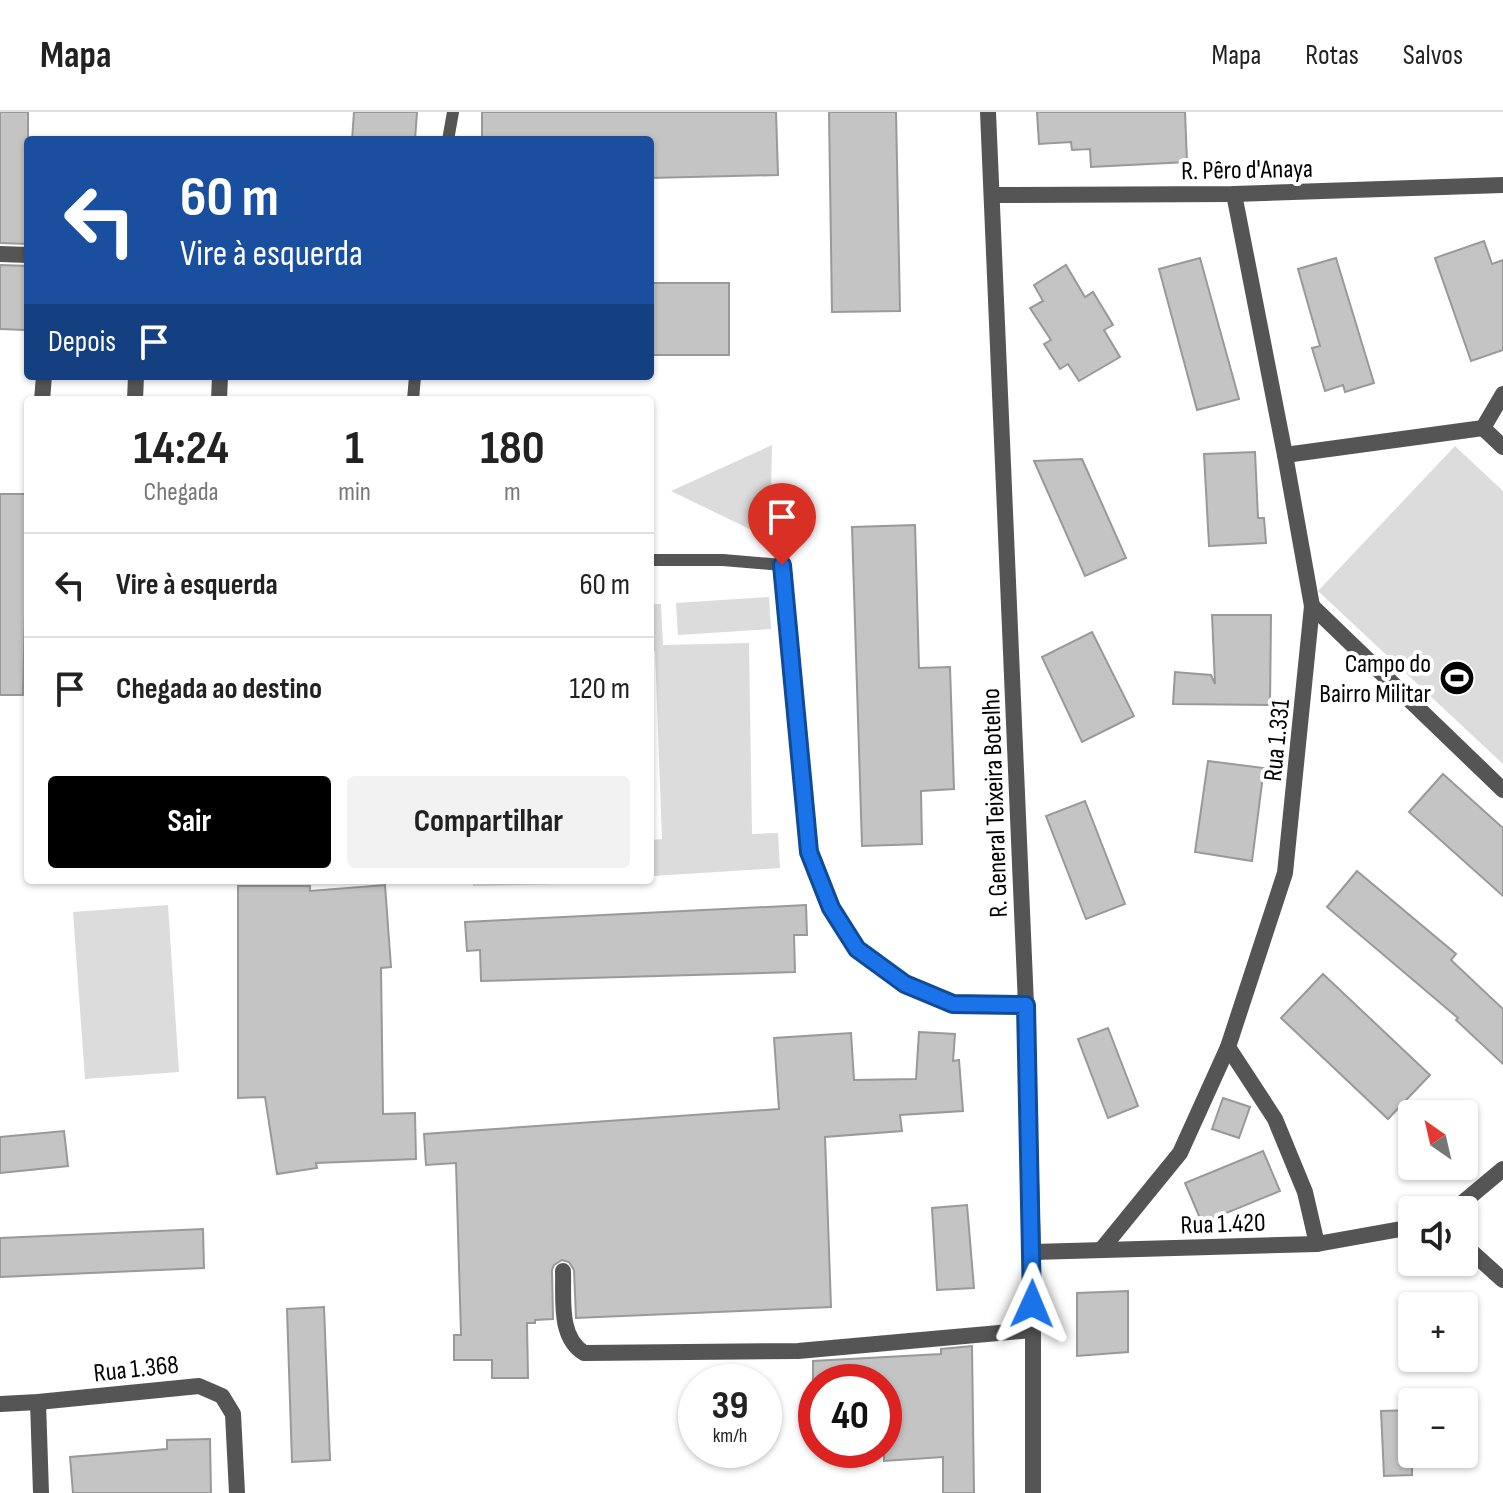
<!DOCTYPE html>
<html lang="pt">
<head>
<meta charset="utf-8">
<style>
  body { margin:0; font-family:"Sofia Sans Condensed",sans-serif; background:#f2f2f2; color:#222; height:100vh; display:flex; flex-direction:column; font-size:30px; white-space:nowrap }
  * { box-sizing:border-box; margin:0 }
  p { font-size:26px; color:#767676 }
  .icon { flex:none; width:44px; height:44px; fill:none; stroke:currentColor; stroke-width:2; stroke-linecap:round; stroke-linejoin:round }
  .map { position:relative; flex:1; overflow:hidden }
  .panel { position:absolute; left:24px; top:284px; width:630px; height:488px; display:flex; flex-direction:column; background:#fff; border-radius:8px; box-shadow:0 2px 6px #0004 }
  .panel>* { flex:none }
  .guide { position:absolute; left:24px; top:24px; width:630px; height:244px; border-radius:8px; box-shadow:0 2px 6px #0004; background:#1a4fa0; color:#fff; overflow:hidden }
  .needle { width:52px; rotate:326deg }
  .buttons { position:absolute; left:1398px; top:988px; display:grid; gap:16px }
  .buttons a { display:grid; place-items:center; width:80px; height:80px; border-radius:8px; background:#fff; box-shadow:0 2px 6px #0004; font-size:40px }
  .speed { position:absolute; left:678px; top:1252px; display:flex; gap:16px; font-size:40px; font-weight:700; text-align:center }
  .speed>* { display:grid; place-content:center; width:104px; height:104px; border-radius:50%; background:#fff; box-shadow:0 2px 6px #0004; line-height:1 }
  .speed small { font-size:20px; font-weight:400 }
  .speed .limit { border:12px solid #d22; background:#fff; color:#111 }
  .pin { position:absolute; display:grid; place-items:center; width:68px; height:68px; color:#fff; margin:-82px -34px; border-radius:50% 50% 50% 0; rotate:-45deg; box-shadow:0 0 8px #0007 }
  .pin .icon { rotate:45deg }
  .me { position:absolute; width:88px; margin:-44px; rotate:1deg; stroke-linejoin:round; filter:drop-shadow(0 0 6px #0008) }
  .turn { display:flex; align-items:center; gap:28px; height:168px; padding:0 24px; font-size:36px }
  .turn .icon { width:104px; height:104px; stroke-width:2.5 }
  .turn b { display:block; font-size:56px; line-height:68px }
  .then { display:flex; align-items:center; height:76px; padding:0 24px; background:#0003; gap:16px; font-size:30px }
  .eta { display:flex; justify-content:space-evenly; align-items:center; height:136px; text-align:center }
  .eta b { font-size:48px; font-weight:700; line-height:56px }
  .primary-button { display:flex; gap:16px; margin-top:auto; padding:16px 24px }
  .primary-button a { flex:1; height:92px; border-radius:8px; background:#000; color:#fff; font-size:32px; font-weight:700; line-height:92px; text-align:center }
  .primary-button a+a { background:#f2f2f2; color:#222 }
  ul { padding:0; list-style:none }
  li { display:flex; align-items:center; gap:24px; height:104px; padding:0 24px; border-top:2px solid #e0e0e0 }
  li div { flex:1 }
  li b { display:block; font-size:30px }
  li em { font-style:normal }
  header { display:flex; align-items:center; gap:48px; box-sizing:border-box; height:112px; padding:0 40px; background:#fff; border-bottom:2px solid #e0e0e0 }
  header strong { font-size:38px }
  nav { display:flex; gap:44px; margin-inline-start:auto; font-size:28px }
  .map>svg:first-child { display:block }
</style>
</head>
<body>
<header>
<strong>Mapa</strong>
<nav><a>Mapa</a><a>Rotas</a><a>Salvos</a></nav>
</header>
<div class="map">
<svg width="1503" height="1381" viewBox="0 0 1503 1381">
  <rect width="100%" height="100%" fill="#fff"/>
  <g fill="#dcdcdc">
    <polygon points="772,333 770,427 671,379"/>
    <polygon points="1455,334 1503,379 1503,652 1318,479"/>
    <polygon points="769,485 771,517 678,523 676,491"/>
    <polygon points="650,492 661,492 663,533 749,531 752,722 778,721 780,756 653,764 651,728 662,727 655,539 650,539"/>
    <polygon points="473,768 563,768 563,772 473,774"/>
    <polygon points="168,793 179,960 85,967 73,800"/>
  </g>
  <g fill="#c4c4c4" stroke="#999" stroke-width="2">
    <polygon points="0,0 28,0 28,132 0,131"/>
    <polygon points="354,0 417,0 415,28 352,28"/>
    <polygon points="482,0 776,0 778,63 650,66 650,28 482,28"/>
    <polygon points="829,0 896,0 900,199 832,200"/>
    <polygon points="1037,0 1185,0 1187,50 1091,55 1090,37 1072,38 1071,30 1039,32"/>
    <polygon points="1484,129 1492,152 1503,148 1503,238 1471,249 1435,146"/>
    <polygon points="1200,146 1239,287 1197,298 1159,157"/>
    <polygon points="1336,146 1374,271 1345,280 1343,273 1325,279 1312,236 1320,234 1298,157"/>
    <polygon points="0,153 28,154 25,218 0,217"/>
    <polygon points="1066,153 1085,185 1093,180 1113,213 1104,218 1120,245 1079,269 1068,252 1060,257 1044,232 1051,228 1030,196 1043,189 1034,173"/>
    <rect x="650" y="171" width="79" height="72"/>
    <polygon points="1255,340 1258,406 1264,406 1266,431 1209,434 1204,342"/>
    <polygon points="1082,347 1126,446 1085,464 1034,349"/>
    <polygon points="0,382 28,382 23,583 0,583"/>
    <polygon points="915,413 919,556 950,555 954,677 921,679 922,732 862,734 852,415"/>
    <polygon points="1212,503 1271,503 1270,593 1173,592 1175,560 1211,563 1215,572"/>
    <polygon points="1092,520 1134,604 1082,630 1042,545"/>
    <polygon points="1208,649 1264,656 1252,749 1195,740"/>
    <polygon points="1443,662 1503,716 1503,784 1409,700"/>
    <polygon points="1085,689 1125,792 1086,807 1046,704"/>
    <polygon points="1357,759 1456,842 1451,848 1503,897 1503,952 1456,908 1458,906 1327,795"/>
    <polygon points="385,773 391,855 381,856 383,1002 415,1001 416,1047 316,1051 317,1056 277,1062 265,985 238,986 238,774 310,774 310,779"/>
    <polygon points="806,793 807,823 794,823 795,860 481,869 480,838 467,839 465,810"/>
    <polygon points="1323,862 1430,963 1388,1007 1281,906"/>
    <polygon points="1108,916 1138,994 1108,1006 1078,927"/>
    <polygon points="919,920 955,922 953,949 959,948 963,999 900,1003 902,1019 825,1025 831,1195 576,1206 574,1158 569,1150 562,1148 554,1153 552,1158 553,1207 535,1208 535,1211 527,1211 528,1266 492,1266 492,1248 454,1248 454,1223 461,1223 456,1051 426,1053 424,1022 779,997 774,926 851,921 854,968 916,967"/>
    <polygon points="1223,986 1250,995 1239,1026 1212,1017"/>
    <polygon points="64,1019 68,1054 0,1061 0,1025"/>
    <polygon points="1263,1039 1280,1079 1202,1111 1185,1071"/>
    <polygon points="967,1093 974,1176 937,1178 932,1096"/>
    <polygon points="203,1117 204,1156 0,1165 0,1126"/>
    <polygon points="1128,1179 1128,1240 1077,1244 1077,1181"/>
    <polygon points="324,1195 330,1348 292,1350 287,1197"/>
    <polygon points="972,1234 974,1381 943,1381 943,1345 884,1349 884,1270 813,1270 813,1249 941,1242 941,1237"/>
    <polygon points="1412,1298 1412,1363 1384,1364 1381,1299"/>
    <polygon points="210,1327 211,1381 73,1381 70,1345 167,1337 167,1328"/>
  </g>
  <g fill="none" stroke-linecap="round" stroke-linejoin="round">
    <g stroke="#555" stroke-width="12">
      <polyline points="448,28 453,0"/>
      <polyline points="413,288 415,264"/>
      <polyline points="650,448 723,448 782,453 809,740 831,796 857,837 905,872 953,892 1026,893"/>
    </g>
    <g stroke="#555" stroke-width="16">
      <polyline points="993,83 1234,82 1503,73"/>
      <polyline points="0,142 28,143"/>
      <polyline points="42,288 44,264"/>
      <polyline points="135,288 136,264"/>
      <polyline points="219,288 220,264"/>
      <polyline points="1483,316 1503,335"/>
      <polyline points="1285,343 1483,316 1503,282"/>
      <polyline points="1312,494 1503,678"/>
      <polyline points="1228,935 1275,1007 1305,1080 1317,1132"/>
      <polyline points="1454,1098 1503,1057"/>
      <polyline points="1464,1133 1503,1168"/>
      <polyline points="1101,1138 1180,1041 1228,935 1285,761 1312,494 1285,343 1234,82"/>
      <polyline points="1033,1140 1317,1132 1412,1115"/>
      <path d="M563,1159c1,27 -5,66 21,82l214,-2 234,-21"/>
      <polyline points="38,1290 41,1381"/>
      <polyline points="0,1292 38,1290 199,1274 222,1284 233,1302 237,1381"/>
    </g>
    <polyline stroke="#555" stroke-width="16" points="988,0 1026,893 1033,1140 1033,1381"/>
  </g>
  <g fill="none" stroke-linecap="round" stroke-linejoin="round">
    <defs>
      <polyline id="route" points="782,453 809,740 831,796 857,837 905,872 953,892 1026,893 1032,1192"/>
    </defs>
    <use href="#route" stroke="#114b97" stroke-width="20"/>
    <use href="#route" stroke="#1a73e8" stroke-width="14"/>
  </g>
  <defs>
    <symbol id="stadium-disc" viewBox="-11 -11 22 22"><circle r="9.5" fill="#000" stroke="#fff"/><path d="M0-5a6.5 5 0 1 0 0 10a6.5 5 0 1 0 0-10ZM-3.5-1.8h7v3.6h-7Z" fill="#fff"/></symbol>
  </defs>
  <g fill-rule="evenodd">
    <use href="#stadium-disc" x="1437" y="546" width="40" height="40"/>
  </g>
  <g text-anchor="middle" stroke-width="8" stroke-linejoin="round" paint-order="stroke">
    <g font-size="26" fill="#000" stroke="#fff">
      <text transform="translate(1247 57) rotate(-1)" y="9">R. Pêro d'Anaya</text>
      <text transform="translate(1276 628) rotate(-84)" y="9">Rua 1.331</text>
      <text transform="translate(994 691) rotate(-92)" y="9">R. General Teixeira Botelho</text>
      <text transform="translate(1223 1111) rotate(-2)" y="9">Rua 1.420</text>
      <text transform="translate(136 1256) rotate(-6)" y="9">Rua 1.368</text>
    </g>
    <g font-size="26" fill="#000" stroke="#fff" text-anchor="end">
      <text x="1431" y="560">Campo do<tspan x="1431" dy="30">Bairro Militar</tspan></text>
    </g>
  </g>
</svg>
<div class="buttons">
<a><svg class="needle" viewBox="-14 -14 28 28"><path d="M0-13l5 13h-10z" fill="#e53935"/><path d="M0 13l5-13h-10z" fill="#767676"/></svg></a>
<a><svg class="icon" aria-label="sound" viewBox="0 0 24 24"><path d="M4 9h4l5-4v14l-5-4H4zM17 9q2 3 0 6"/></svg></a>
<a>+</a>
<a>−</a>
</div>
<div class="speed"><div>39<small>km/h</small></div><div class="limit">40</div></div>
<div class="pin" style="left:782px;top:453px;background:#d93025"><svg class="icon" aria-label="arrive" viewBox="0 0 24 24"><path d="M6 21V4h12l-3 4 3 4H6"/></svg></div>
<svg class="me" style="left:1032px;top:1192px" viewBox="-20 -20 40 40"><path d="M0-17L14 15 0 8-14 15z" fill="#1a73e8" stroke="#fff" stroke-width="4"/></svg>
<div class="guide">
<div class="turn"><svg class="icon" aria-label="left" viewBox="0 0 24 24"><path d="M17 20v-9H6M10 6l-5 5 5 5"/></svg><div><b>60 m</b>Vire à esquerda</div></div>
<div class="then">Depois<svg class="icon" aria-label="arrive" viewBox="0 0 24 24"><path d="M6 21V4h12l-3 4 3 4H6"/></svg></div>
</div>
<section class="panel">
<div class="eta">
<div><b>14:24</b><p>Chegada</p></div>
<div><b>1</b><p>min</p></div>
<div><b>180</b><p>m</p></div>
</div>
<ul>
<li><svg class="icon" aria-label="left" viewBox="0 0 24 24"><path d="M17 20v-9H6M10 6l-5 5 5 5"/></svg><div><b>Vire à esquerda</b></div><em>60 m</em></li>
<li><svg class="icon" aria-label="arrive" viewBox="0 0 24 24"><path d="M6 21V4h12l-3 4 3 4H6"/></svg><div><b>Chegada ao destino</b></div><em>120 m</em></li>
</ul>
<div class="primary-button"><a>Sair</a><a>Compartilhar</a></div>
</section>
</div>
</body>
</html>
